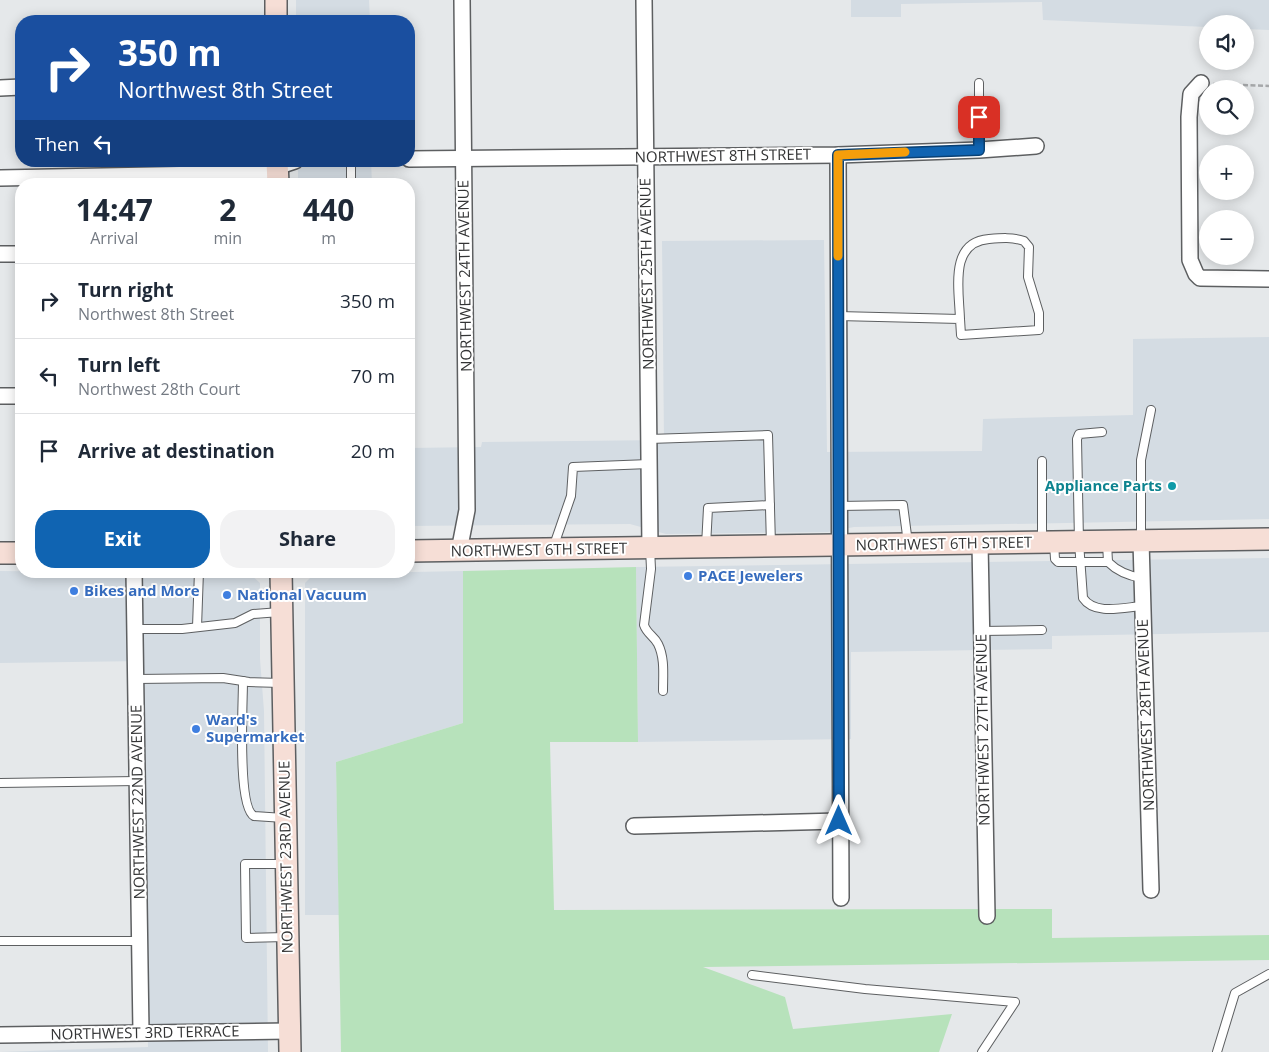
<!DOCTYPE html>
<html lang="en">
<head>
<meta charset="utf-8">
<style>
  body { margin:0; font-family:"Open Sans",sans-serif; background:#f2f2f3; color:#1f2937; height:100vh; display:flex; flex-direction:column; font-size:19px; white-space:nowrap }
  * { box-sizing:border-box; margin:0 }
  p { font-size:16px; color:#747a83 }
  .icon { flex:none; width:28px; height:28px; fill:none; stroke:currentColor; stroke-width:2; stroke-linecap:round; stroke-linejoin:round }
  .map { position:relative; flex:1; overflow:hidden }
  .details { position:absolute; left:15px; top:178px; width:400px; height:400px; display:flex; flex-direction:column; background:#fff; border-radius:20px; box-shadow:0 2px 12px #0003 }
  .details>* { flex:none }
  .banner { position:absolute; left:15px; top:15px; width:400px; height:152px; border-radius:20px; box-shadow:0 2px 12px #0003; background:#1a4fa0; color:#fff; overflow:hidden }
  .buttons { position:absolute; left:1199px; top:15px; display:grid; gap:10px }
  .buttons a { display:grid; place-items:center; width:55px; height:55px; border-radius:50%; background:#fff; box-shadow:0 2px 12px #0003; font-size:25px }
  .pin { position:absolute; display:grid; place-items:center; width:42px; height:42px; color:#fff; margin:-21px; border-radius:10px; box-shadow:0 2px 8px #0006 }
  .me { position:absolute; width:55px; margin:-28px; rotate:0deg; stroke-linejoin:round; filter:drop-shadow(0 0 4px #0008) }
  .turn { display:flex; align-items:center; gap:18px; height:105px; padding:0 20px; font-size:22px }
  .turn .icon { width:65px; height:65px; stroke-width:2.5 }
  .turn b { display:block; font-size:35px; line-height:42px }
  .then { display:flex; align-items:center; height:48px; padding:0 20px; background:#0003; gap:10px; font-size:19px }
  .eta { display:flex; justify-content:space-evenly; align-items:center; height:85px; text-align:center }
  .eta b { font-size:30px; font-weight:700; line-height:35px }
  .cta { display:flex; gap:10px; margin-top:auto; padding:10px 20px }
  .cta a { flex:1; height:58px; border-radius:20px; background:#1064b2; color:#fff; font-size:20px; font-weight:700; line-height:58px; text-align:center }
  .cta a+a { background:#f2f2f3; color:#1f2937 }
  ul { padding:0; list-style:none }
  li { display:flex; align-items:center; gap:15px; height:75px; padding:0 20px; border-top:1px solid #e0e1e3 }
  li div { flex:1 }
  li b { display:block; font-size:19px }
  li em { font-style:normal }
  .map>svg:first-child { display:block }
</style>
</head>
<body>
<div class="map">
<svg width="1269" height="1052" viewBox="0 0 1269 1052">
  <rect width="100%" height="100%" fill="#e5e8ea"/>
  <g fill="#d4dce3">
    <polygon points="296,0 369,0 370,21 296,21"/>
    <polygon points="851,0 1269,0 1269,30 1245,29 1245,24 1208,24 1207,27 1043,20 1042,2 901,4 901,17 851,17"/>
    <polygon points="298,161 371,161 372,184 298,184"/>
    <polygon points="824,240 827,452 982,451 983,419 1133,415 1133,339 1269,337 1269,519 854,527 828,532 666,534 630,524 409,526 409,448 481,447 482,442 664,440 662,241"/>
    <polygon points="17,466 21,466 21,532 18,532"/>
    <polygon points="1269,558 1269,632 1052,636 1052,649 851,652 851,739 638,742 636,567"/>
    <polygon points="0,571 250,574 260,583 260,659 264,711 268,1052 0,1052 148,1047 144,661 0,663"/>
    <polygon points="463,571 463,723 336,762 339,915 305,915 305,583 314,574"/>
  </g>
  <polygon fill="#b7e2bb" points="636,567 638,742 550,742 554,910 1052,909 1052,938 1269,935 1269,960 703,967 785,997 793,1029 952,1014 939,1052 341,1052 336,762 463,723 463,571"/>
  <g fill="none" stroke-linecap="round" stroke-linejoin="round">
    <defs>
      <g id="lane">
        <polyline points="979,150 979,83"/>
        <polyline points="351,184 351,161"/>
        <path d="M838,316l122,3c-1,-30 -11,-77 29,-80 12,-1 24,-2 35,2l5,6 -1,30 11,36v17l-78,5 -1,-16"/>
        <path d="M1102,432l-23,2 -2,5 2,103 4,56c12,18 42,9 60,8"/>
        <polyline points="649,439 768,435 771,545"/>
        <polyline points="1042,461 1042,541"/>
        <polyline points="839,506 903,505 908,543"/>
        <polyline points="1141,539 1141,460 1151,410"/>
        <polyline points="1054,543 1055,559 1058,562 1108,562"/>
        <path d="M1107,543l1,19c9,9 21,14 34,16"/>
        <polyline points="706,546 708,508 770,505"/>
        <polyline points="553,548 571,496 573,467 649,464"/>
        <path d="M650,548l1,21 -7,56c3,9 10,11 14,19 7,14 5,31 5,47"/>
        <polyline points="197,627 199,571"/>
        <polyline points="135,629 182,629 235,623 253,614 280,612"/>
        <polyline points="981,631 1042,630"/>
        <polyline points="136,679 223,678 249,682 281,683"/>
        <path d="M243,681c0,22 -6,126 11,135l30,2"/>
        <polyline points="0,783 137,781"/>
        <polyline points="285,864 245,864 246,938 286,937"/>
        <polyline points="0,941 139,941"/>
        <polyline points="752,975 865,989 1015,1002 982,1052"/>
        <polyline points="1217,1052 1235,993 1269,974"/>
      </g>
      <g id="street">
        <polyline points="644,0 650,548"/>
        <polyline points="1201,83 1191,94 1189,117 1190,260 1196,274 1200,278 1269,279"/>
        <polyline points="0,88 21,87"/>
        <polyline points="838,155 841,898"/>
        <polyline points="409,159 838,155 979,150 1036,146"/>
        <polyline points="0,178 259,173 295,161"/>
        <polyline points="0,254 21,254"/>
        <polyline points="0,396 21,396"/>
        <polyline points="1141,541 1151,890"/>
        <polyline points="980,543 987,916"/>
        <polyline points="459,551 467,510 462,0"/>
        <polyline points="134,571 141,1032"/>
        <polyline points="634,826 839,821"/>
        <polyline points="0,1035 289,1031"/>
      </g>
      <g id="secondary">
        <polyline points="276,0 276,21"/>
        <polyline points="277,161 278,184"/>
        <polyline points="409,551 1269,539"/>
        <polyline points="0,553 21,553"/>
        <polyline points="281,571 290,1052"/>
      </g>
    </defs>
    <use href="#lane" stroke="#5d5f61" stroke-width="10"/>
    <use href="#street" stroke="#5d5f61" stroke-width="18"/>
    <use href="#secondary" stroke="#5d5f61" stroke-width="24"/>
    <polyline stroke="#a6a8aa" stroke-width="2.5" stroke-dasharray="5 2.5" stroke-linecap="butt" points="1213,84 1269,86"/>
    <use href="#lane" stroke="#fff" stroke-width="8"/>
    <use href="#street" stroke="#fff" stroke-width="15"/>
    <use href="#secondary" stroke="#f6ded6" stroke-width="21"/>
  </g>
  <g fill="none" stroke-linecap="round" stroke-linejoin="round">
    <defs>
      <polyline id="route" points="839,821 838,155 979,150 979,117"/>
    </defs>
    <use href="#route" stroke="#0a4174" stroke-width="12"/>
    <use href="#route" stroke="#1064b2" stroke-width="9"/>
    <polyline stroke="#f59e0b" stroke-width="9" points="838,256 838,155 905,152"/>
  </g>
  <circle fill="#0f9aa8" stroke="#fff" stroke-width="2" cx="1172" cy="486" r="5"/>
  <g fill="#3f7fe0" stroke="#fff" stroke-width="2">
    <circle cx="688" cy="576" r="5"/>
    <circle cx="74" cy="591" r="5"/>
    <circle cx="227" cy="595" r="5"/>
    <circle cx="196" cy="729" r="5"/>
  </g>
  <g text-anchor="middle" stroke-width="4" stroke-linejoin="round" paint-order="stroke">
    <g font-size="15" fill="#333435" stroke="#fff">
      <text transform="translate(723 156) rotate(-1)" y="5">NORTHWEST 8TH STREET</text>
      <text transform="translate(647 274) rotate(-91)" y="5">NORTHWEST 25TH AVENUE</text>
      <text transform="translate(465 276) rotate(-91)" y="5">NORTHWEST 24TH AVENUE</text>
      <text transform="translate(944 544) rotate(-1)" y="5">NORTHWEST 6TH STREET</text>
      <text transform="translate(539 550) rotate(-1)" y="5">NORTHWEST 6TH STREET</text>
      <text transform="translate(1146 715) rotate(-92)" y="5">NORTHWEST 28TH AVENUE</text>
      <text transform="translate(983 730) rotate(-91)" y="5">NORTHWEST 27TH AVENUE</text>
      <text transform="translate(138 802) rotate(-91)" y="5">NORTHWEST 22ND AVENUE</text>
      <text transform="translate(286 857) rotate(-91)" y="5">NORTHWEST 23RD AVENUE</text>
      <text transform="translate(145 1033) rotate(-1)" y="5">NORTHWEST 3RD TERRACE</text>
    </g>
    <g font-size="15" font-weight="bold" fill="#0d838f" stroke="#fff" text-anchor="end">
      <text x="1162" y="491">Appliance Parts</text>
    </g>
    <g font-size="15" font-weight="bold" fill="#366cbe" stroke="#fff" text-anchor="start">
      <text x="698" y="581">PACE Jewelers</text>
      <text x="84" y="596">Bikes and More</text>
      <text x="237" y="600">National Vacuum</text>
      <text x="206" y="725">Ward's<tspan x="206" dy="17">Supermarket</tspan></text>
    </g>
  </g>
</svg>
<div class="buttons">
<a><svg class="icon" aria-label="sound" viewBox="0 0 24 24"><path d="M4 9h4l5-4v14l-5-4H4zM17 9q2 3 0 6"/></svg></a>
<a><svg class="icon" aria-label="search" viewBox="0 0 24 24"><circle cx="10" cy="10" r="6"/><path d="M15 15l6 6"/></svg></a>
<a>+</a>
<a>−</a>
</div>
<div class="pin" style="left:979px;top:117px;background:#d93025"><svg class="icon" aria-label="arrive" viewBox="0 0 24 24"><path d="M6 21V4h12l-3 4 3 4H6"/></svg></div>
<svg class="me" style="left:839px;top:821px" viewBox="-20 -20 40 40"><path d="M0-17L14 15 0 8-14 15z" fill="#1064b2" stroke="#fff" stroke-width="4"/></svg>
<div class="banner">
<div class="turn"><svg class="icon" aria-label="right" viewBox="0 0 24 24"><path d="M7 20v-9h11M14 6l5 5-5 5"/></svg><div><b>350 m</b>Northwest 8th Street</div></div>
<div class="then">Then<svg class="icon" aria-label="left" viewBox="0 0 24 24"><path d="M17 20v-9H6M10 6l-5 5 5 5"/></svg></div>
</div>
<section class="details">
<div class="eta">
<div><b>14:47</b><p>Arrival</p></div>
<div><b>2</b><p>min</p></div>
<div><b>440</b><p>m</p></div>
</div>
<ul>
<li><svg class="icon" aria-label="right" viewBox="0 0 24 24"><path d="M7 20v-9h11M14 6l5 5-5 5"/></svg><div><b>Turn right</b><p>Northwest 8th Street</p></div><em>350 m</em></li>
<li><svg class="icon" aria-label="left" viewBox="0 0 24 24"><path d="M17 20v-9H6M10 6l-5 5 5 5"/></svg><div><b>Turn left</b><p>Northwest 28th Court</p></div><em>70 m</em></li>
<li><svg class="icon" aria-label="arrive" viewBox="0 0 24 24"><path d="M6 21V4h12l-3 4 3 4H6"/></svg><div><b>Arrive at destination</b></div><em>20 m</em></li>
</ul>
<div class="cta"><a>Exit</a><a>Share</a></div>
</section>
</div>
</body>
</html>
